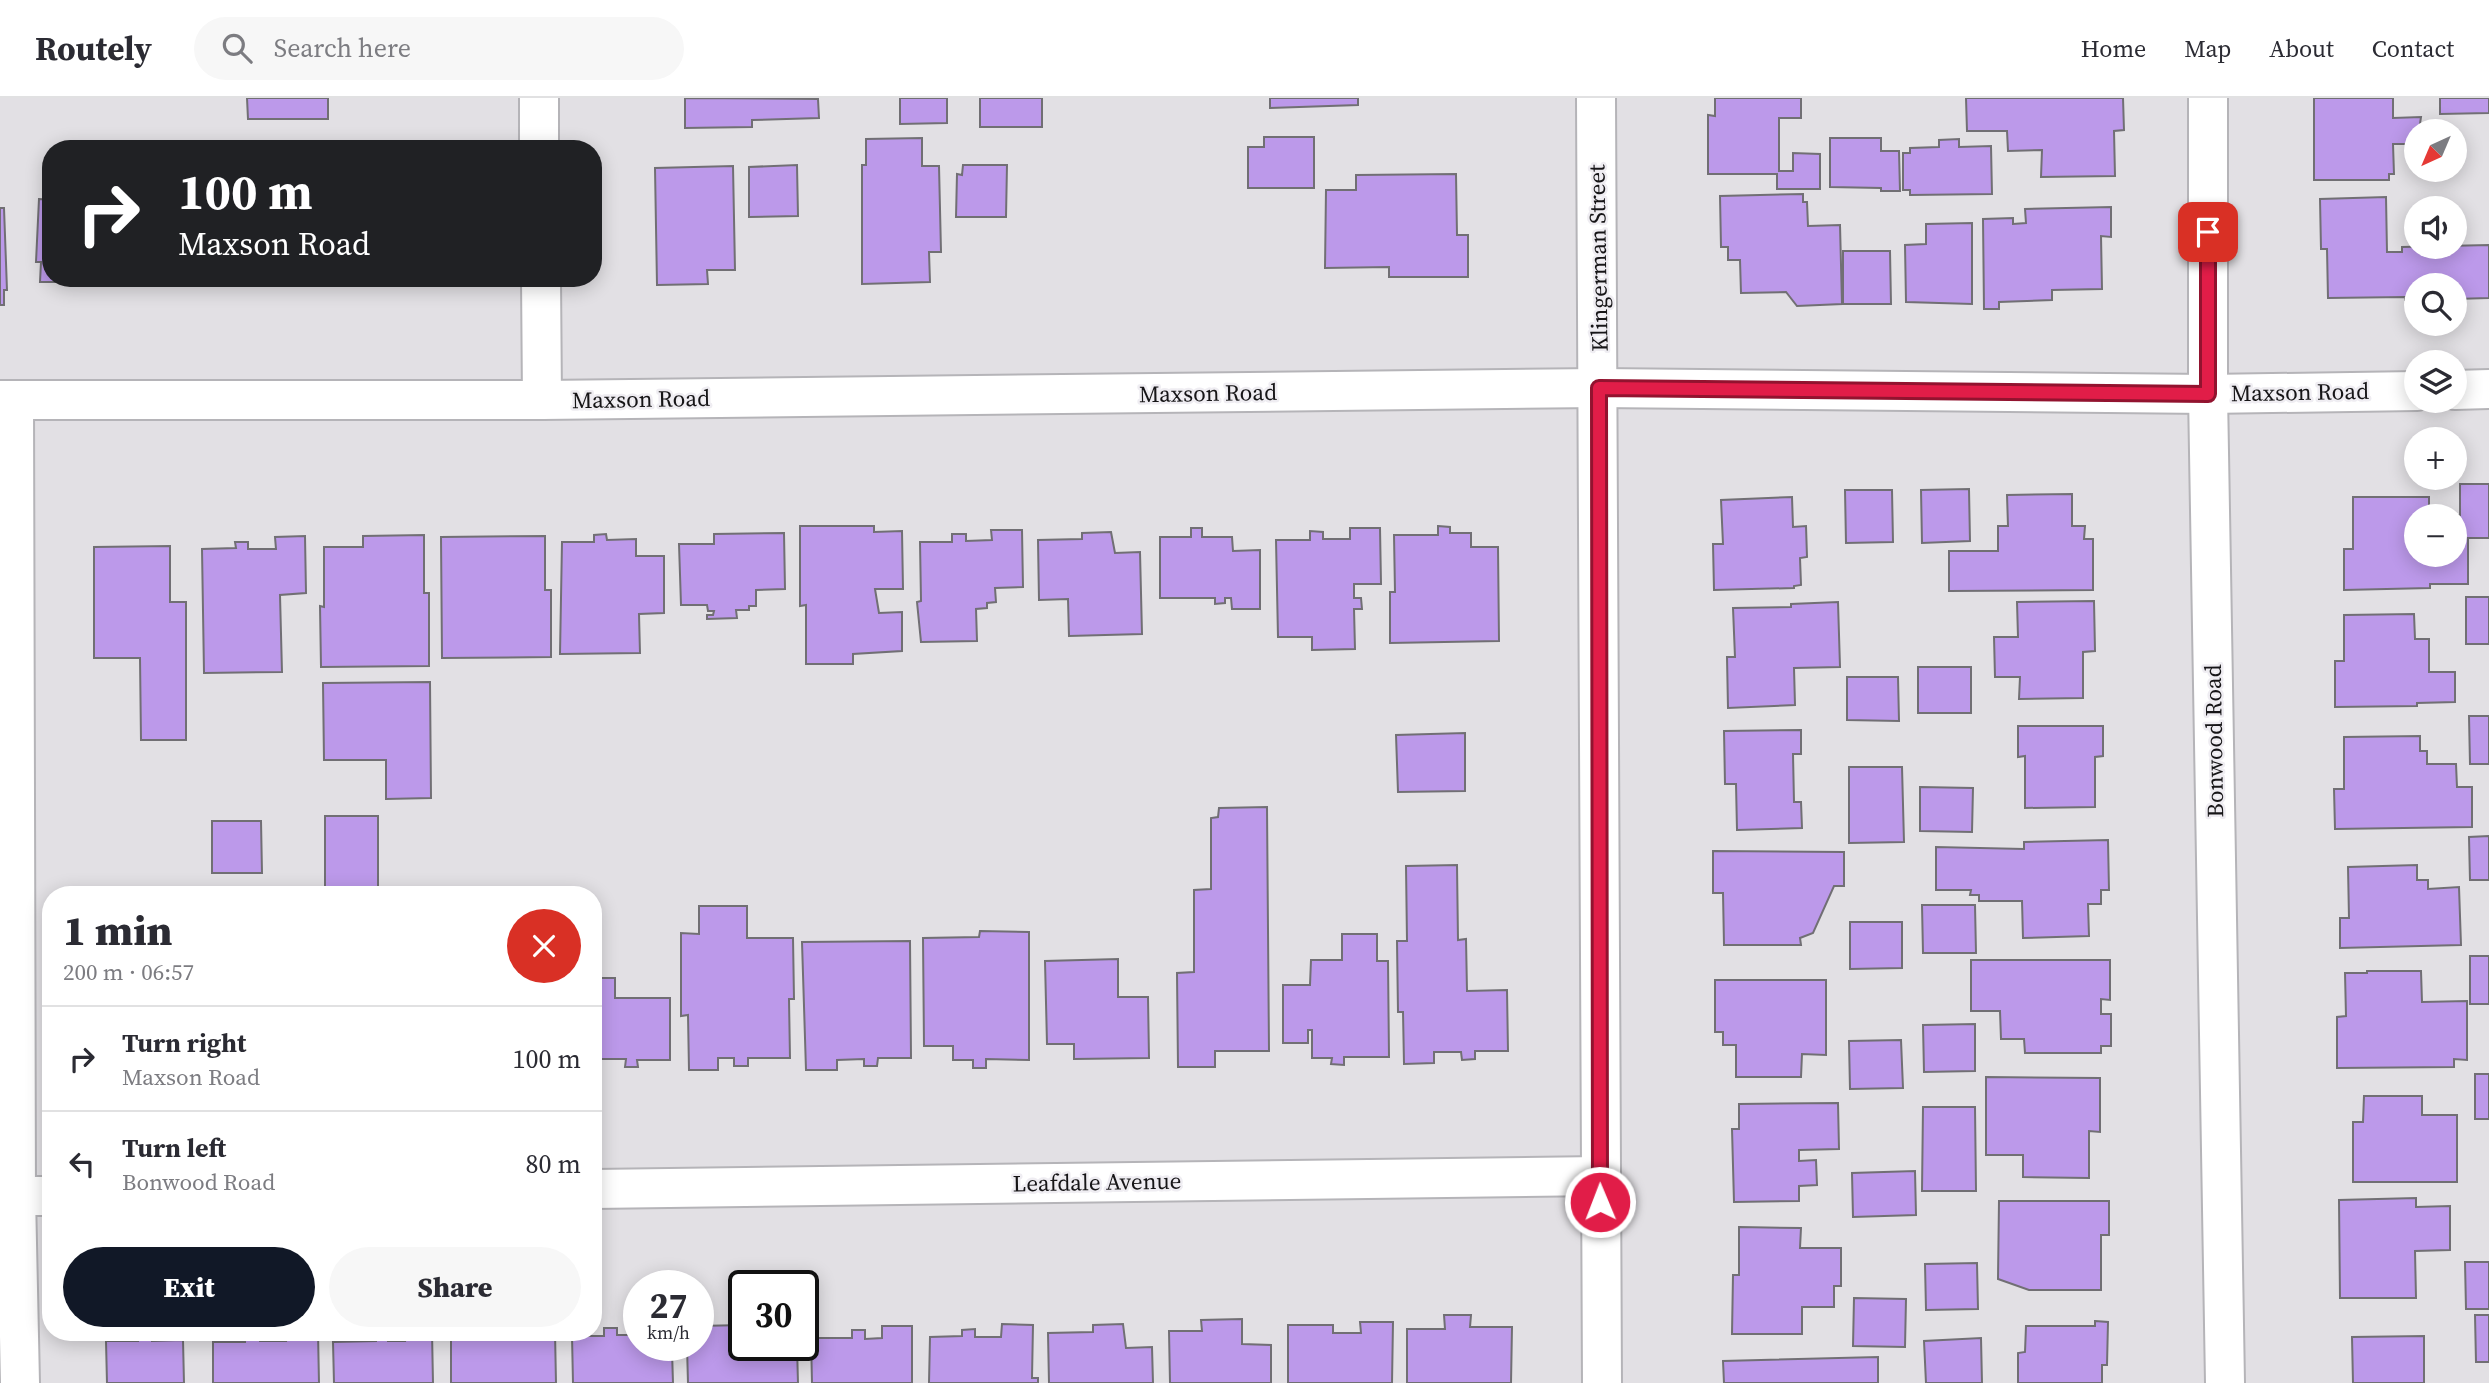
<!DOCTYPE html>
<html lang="en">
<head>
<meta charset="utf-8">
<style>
  body { margin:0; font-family:"Source Serif 4",serif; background:#f7f7f7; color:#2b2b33; height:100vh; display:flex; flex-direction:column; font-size:26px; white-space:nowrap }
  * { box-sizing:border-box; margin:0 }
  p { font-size:23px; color:#7c7c81 }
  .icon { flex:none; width:38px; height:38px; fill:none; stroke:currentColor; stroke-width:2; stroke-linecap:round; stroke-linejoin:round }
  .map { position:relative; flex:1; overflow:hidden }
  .side { position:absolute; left:42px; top:788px; width:560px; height:455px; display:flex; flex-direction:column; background:#fff; border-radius:28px; box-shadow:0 4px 18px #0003 }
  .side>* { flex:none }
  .hud { position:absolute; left:42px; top:42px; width:560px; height:147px; border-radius:28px; box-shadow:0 4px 18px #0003; background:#202124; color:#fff; overflow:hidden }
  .needle { width:46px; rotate:224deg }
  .controls { position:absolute; left:2404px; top:21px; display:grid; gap:14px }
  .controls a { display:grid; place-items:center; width:63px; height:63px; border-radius:50%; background:#fff; box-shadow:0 4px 18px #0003; font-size:35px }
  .speed { position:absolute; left:623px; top:1172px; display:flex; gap:14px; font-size:35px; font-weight:700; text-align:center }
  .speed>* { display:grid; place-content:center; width:91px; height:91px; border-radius:50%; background:#fff; box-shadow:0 4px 18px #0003; line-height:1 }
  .speed small { font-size:18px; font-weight:400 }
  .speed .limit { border:4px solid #111; border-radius:10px; background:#fff; color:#111 }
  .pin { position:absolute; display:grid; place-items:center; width:60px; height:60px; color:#fff; margin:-30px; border-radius:14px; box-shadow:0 4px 10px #0006 }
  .me { position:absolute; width:77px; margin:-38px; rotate:359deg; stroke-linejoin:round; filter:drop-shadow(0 0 5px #0008) }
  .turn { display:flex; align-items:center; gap:24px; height:147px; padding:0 21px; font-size:32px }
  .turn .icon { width:91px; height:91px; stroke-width:2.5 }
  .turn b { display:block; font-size:49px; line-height:60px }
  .round { display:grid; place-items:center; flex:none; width:74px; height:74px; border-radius:37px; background:#f7f7f7 }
  .head { display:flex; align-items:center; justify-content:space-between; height:119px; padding:0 21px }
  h1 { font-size:42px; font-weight:800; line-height:52px }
  .cta { display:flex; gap:14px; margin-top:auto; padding:14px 21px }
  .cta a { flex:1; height:80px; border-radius:42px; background:#111827; color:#fff; font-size:28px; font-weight:800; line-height:80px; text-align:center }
  .cta a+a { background:#f7f7f7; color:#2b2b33 }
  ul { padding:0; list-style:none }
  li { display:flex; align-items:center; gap:21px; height:105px; padding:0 21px; border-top:2px solid #e1e1e2 }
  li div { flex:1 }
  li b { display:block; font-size:26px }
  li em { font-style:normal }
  header { display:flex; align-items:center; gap:42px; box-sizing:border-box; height:98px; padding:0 35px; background:#fff; border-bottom:2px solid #e1e1e2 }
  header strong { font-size:33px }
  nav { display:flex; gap:38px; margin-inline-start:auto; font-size:24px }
  .search { width:490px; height:63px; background:#f7f7f7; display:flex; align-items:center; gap:18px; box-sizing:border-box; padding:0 24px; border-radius:38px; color:#7c7c81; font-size:26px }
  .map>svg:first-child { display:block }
</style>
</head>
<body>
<header>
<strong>Routely</strong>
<div class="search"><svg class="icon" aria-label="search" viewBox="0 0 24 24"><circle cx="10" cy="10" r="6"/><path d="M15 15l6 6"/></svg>Search here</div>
<nav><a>Home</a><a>Map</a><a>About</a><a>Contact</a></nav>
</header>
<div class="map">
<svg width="2489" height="1285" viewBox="0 0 2489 1285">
  <rect width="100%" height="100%" fill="#e2e0e4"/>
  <g fill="#bc99ea" stroke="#716f74" stroke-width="2" fill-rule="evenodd">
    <polygon points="247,0 328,0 328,21 248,21"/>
    <polygon points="685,0 818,1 819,20 752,22 752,29 685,30"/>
    <polygon points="900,0 947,0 947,25 900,26"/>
    <rect x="980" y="0" width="62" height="29"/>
    <polygon points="1270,0 1358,0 1358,7 1270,10"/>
    <polygon points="1715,0 1801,0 1801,20 1779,20 1779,73 1793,73 1793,55 1820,56 1820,91 1777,91 1777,76 1708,76 1708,17 1715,18"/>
    <polygon points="1966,0 2123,0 2124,32 2114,33 2115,78 2041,79 2042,52 2008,53 2007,33 1967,33"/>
    <polygon points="2314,0 2393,0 2393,20 2421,19 2417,46 2393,46 2394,76 2389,76 2389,82 2314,82"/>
    <polygon points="2440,0 2489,0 2489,15 2440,16"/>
    <polygon points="1264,39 1314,39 1314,90 1248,90 1248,49 1264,49"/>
    <polygon points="922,40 922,68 939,68 941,154 929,154 930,184 862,186 862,67 866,67 866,41"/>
    <polygon points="1830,40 1881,40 1881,53 1899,53 1900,93 1881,93 1881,90 1830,89"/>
    <polygon points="1959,41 1959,49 1991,48 1992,96 1910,97 1910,92 1903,92 1903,55 1910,55 1910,50 1939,49 1939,42"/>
    <polygon points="797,67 798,118 749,119 749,69"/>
    <polygon points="963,67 1007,67 1006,119 956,119 957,76 962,77"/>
    <polygon points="733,68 735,172 707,172 708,186 657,187 655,70"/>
    <polygon points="1456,76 1457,137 1468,137 1468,179 1389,179 1389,169 1325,170 1326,92 1356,92 1356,77"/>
    <polygon points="1803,96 1803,104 1807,104 1808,128 1840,127 1842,206 1797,208 1786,194 1741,195 1740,162 1728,162 1728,149 1721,149 1720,98"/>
    <polygon points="2386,99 2387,154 2402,154 2402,149 2489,147 2489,200 2455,201 2455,187 2417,187 2417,202 2405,202 2405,199 2328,200 2327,151 2321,151 2320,101"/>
    <polygon points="39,101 51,102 51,180 75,180 74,184 40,184 41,164 36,164"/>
    <polygon points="2111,109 2111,139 2101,138 2102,191 2052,192 2052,202 1999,204 1999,211 1984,211 1983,121 2013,120 2013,126 2026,125 2025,111"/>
    <polygon points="0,110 4,110 7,192 4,192 4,207 0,207"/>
    <polygon points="1972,125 1972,206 1906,204 1905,147 1926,146 1926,126"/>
    <polygon points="1843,153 1890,153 1891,206 1843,206"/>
    <path d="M2460,386h29v54h-21v46h-38v4l-86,2v-41h9v-52h76v18h31zM2417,418h38v39h-38z"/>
    <polygon points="1969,391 1970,443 1922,445 1921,392"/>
    <polygon points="1845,392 1892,392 1893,444 1846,445"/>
    <polygon points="2072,396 2072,428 2085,428 2084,441 2093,441 2093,492 1949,493 1949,453 1998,453 1998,428 2008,428 2007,397"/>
    <polygon points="1792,399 1793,429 1806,428 1807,459 1800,460 1801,487 1794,488 1794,490 1714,492 1713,446 1723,446 1721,402"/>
    <polygon points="800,428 874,428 874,434 902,433 903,491 875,491 879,515 902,514 902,553 853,556 853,566 806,566 806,507 800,508"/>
    <polygon points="1438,428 1450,429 1450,435 1471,435 1471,449 1498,449 1499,543 1390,545 1390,494 1395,494 1394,437 1438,437"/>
    <polygon points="1191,430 1202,430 1202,439 1232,439 1233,453 1260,452 1260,511 1232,511 1231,500 1225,500 1225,505 1215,506 1215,500 1160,500 1160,439 1191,439"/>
    <polygon points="1350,430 1380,430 1381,486 1354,486 1354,500 1361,500 1362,511 1354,511 1355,551 1312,552 1312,539 1278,539 1276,442 1310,442 1310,433 1323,434 1323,441 1350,441"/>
    <polygon points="991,432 1022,432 1023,489 995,490 996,504 987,505 987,510 976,511 977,543 921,544 917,504 921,503 920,444 952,444 952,436 966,436 966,443 992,442"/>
    <polygon points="1111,434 1115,455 1140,454 1142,536 1069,538 1068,501 1039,502 1038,442 1082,441 1082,435"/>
    <polygon points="784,435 785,491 756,492 756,508 749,508 749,512 736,512 737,520 707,521 707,517 713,517 714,513 708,513 707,507 681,507 679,446 714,446 714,436"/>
    <polygon points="606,436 607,442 636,441 636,458 664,458 664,515 639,516 640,555 560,556 562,444 594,444 594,437"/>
    <polygon points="424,437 424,495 429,495 429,568 321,569 320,508 324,509 324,449 363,449 363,438"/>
    <polygon points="305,438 306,495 280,497 282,574 204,575 202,451 236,450 235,444 248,444 248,451 276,451 275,439"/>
    <polygon points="545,438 545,492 551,492 551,559 442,560 441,439"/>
    <polygon points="170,448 170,504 186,504 186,642 141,642 140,560 94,560 94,449"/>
    <rect x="2466" y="499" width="23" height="47"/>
    <polygon points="2094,503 2095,553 2083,554 2083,600 2019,601 2020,579 1995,579 1994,539 2018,539 2017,504"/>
    <polygon points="1838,504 1840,569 1794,570 1795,607 1728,610 1727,559 1735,559 1733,510 1791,509 1791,506"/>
    <polygon points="2414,516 2415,541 2429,541 2429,574 2455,574 2455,604 2417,605 2417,608 2335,609 2335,563 2344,563 2344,517"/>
    <rect x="1918" y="569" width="53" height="46"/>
    <polygon points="1847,579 1898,579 1899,623 1847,622"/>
    <polygon points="430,584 431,700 386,701 386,662 324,662 323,585"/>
    <polygon points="2469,618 2489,618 2489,666 2470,666"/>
    <polygon points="2018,628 2103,628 2103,658 2095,659 2095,709 2025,710 2025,658 2018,659"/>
    <polygon points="1801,632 1801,656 1793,656 1794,704 1801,704 1802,730 1737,732 1736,686 1725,686 1724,633"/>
    <polygon points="1465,635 1465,693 1398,694 1396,637"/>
    <polygon points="2420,638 2420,653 2427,653 2427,666 2456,666 2457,689 2472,689 2472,729 2335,731 2334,691 2344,691 2344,639"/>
    <polygon points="1849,669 1902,669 1904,744 1849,745"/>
    <polygon points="1920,689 1973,690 1972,734 1920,733"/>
    <polygon points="1267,709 1269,953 1215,953 1215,969 1178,969 1177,875 1194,874 1194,792 1211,791 1211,720 1218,719 1219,710"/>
    <rect x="325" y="718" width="53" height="78"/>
    <polygon points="212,723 261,723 262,775 212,775"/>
    <polygon points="2489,738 2489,782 2470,782 2469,739"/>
    <polygon points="2108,742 2109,792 2101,792 2101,806 2088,806 2089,838 2023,840 2022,803 1979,803 1979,797 1970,797 1971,792 1936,792 1936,749 2024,751 2024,744"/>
    <polygon points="1713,753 1844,754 1844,788 1834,788 1813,835 1800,840 1801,847 1724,847 1723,795 1713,795"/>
    <polygon points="1457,767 1458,842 1466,841 1467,893 1507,892 1508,953 1475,953 1475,961 1462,962 1461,954 1434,954 1434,965 1404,966 1403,914 1398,914 1397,843 1407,843 1406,768"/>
    <polygon points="2417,767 2417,782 2428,782 2428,791 2459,789 2461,847 2340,850 2340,820 2349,820 2348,769"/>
    <polygon points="1922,807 1975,807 1976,855 1923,855"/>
    <polygon points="699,808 747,808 747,840 793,840 794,901 789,901 790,960 748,960 748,968 734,968 734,960 718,960 718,972 689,972 688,917 681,918 681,835 699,836"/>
    <polygon points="1850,824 1902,824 1902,870 1850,871"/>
    <polygon points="980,833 1029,834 1029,962 986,961 986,970 973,970 973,962 953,962 953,948 924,948 923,840 979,839"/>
    <polygon points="1342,836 1377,836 1377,863 1388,863 1389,959 1344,959 1344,967 1331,966 1332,960 1312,960 1312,932 1308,932 1308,945 1283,945 1283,887 1310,887 1311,862 1342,862"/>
    <polygon points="910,843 911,960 878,960 877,968 864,968 864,961 837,962 837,972 806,972 802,844"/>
    <rect x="2470" y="858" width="19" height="48"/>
    <polygon points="1118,861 1118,899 1148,899 1149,960 1074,961 1074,946 1047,946 1045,863"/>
    <polygon points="1971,862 2110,862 2110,902 2101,901 2101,916 2111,916 2111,948 2101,948 2101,955 2025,955 2024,941 2001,941 2000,913 1971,913"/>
    <polygon points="2367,873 2421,873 2422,904 2467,903 2467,962 2454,961 2454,969 2337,970 2337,919 2346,918 2345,875 2367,875"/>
    <polygon points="593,880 615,880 615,900 670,900 670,962 637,962 638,969 625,969 626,961 598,961 598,973 593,973"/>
    <polygon points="1715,882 1826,882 1826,957 1802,956 1801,979 1736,979 1736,947 1723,947 1723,934 1715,934"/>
    <polygon points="1975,926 1975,973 1924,974 1923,927"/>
    <polygon points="1901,942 1903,990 1850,991 1849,943"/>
    <rect x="2475" y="976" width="14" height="45"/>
    <polygon points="1986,979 2100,980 2100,1034 2089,1033 2089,1080 2023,1079 2023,1057 1986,1057"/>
    <polygon points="2364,998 2422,998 2422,1017 2457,1017 2457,1084 2353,1084 2353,1024 2363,1024"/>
    <polygon points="1838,1005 1839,1051 1799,1052 1799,1063 1816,1062 1817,1087 1799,1088 1799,1103 1734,1104 1732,1031 1739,1031 1739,1006"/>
    <polygon points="1923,1009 1975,1009 1976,1093 1922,1093"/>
    <polygon points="1915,1073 1916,1117 1853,1119 1852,1075"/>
    <polygon points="2416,1100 2416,1109 2450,1108 2450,1152 2415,1153 2416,1200 2340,1200 2339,1102"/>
    <polygon points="1999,1103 2109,1103 2109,1137 2101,1137 2101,1192 2029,1192 1998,1181"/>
    <polygon points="1739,1129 1801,1130 1800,1150 1841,1150 1841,1188 1834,1188 1834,1209 1802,1209 1802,1236 1732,1236 1733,1177 1739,1177"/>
    <polygon points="2465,1164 2489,1164 2489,1211 2466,1211"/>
    <polygon points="1977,1165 1978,1211 1926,1212 1925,1166"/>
    <polygon points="1854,1200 1906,1201 1905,1249 1853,1248"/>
    <polygon points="1444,1217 1471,1217 1470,1229 1512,1229 1511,1285 1407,1285 1407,1231 1445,1231"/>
    <polygon points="2475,1217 2489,1217 2489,1264 2476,1264"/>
    <polygon points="1242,1221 1242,1246 1271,1247 1271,1285 1170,1285 1169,1233 1202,1233 1201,1222"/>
    <polygon points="2095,1223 2108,1224 2107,1267 2102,1267 2102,1285 2018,1285 2018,1255 2025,1254 2026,1228 2095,1228"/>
    <polygon points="1360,1224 1393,1224 1392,1285 1288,1285 1288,1227 1333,1227 1333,1235 1361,1235"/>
    <polygon points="1002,1226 1033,1227 1032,1280 1038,1280 1038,1285 929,1285 930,1239 962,1238 962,1232 975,1231 975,1239 1001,1239"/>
    <polygon points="1123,1226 1126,1250 1152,1249 1153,1285 1049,1285 1048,1235 1093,1234 1093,1227"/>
    <polygon points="744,1227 744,1248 797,1248 798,1285 688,1285 687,1248 698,1248 698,1228"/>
    <polygon points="882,1228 912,1228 912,1285 812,1285 811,1240 852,1240 852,1232 865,1232 865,1241 882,1240"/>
    <polygon points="604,1230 617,1230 617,1237 639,1237 639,1248 645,1248 646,1253 672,1253 673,1285 573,1285 572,1238 604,1238"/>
    <polygon points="285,1234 318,1234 319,1285 213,1285 213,1244 245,1244 245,1237 259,1237 260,1243 286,1243"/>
    <polygon points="404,1234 432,1234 433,1285 334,1285 333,1244 376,1243 376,1237 388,1237 388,1243 405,1243"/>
    <polygon points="451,1234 555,1234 556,1285 451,1285"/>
    <polygon points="138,1235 152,1235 152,1243 183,1242 184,1285 107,1285 106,1243 138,1243"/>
    <polygon points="2424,1238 2424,1285 2353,1285 2352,1239"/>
    <polygon points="1981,1240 1982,1285 1926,1285 1924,1243"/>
    <polygon points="1878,1259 1878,1285 1724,1285 1723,1263"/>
  </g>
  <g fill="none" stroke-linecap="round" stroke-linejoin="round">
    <defs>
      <g id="minor">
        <polyline points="539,0 539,51"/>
        <polyline points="1596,0 1602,1285"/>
        <polyline points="2208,0 2208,296 2225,1285"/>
        <polyline points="541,180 542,302"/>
        <polyline points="2455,292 2489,291"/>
        <polyline points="0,302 542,302 1599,290 2208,296 2417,293"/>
        <polyline points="14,302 16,1098 20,1285"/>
        <polyline points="593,1091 1600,1078"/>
        <polyline points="16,1098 51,1098"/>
      </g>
    </defs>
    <use href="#minor" stroke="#b5b4b8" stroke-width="42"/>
    <use href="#minor" stroke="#fff" stroke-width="38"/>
  </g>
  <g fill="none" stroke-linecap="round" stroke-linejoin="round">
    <defs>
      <polyline id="route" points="1600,1104 1599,290 2208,296 2208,134"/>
    </defs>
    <use href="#route" stroke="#92132f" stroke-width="18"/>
    <use href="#route" stroke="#e11d48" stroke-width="12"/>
  </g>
  <g text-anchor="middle" stroke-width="5" stroke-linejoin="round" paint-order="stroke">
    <g font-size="23" fill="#161517" stroke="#efedf2">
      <text transform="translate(1598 160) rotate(-91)" y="8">Klingerman Street</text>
      <text transform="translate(2300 294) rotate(-1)" y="8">Maxson Road</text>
      <text transform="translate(1208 295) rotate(-1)" y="8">Maxson Road</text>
      <text transform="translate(641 301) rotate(-1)" y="8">Maxson Road</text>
      <text transform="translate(2214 643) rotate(-91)" y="8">Bonwood Road</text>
      <text transform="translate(1097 1084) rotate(-1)" y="8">Leafdale Avenue</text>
    </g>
  </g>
</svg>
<div class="controls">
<a><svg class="needle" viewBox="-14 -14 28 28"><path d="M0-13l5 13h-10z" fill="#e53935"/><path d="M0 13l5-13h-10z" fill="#7c7c81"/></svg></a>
<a><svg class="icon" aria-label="sound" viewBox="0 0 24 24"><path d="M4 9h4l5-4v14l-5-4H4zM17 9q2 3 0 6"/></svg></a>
<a><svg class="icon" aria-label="search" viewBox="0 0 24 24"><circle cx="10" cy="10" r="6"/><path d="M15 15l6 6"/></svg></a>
<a><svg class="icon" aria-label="layers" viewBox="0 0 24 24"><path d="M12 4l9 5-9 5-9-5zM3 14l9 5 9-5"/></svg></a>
<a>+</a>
<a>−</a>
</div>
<div class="speed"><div>27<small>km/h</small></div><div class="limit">30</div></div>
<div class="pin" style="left:2208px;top:134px;background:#d93025"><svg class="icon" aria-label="arrive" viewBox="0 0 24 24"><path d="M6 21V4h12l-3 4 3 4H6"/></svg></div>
<svg class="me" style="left:1600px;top:1104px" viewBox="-20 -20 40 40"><circle r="17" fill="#e11d48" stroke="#fff" stroke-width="3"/><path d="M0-11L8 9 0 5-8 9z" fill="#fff"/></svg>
<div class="hud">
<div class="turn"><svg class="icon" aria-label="right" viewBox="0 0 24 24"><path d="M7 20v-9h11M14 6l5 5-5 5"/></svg><div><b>100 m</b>Maxson Road</div></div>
</div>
<section class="side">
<div class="head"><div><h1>1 min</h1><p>200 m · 06:57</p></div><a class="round" style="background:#d93025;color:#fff"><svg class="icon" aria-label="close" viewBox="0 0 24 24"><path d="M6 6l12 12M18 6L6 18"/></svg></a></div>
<ul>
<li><svg class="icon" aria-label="right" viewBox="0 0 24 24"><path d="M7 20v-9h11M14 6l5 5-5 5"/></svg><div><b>Turn right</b><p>Maxson Road</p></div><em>100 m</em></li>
<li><svg class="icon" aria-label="left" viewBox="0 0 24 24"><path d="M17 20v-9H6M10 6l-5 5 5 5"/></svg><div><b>Turn left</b><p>Bonwood Road</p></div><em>80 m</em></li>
</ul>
<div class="cta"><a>Exit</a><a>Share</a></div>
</section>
</div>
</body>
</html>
